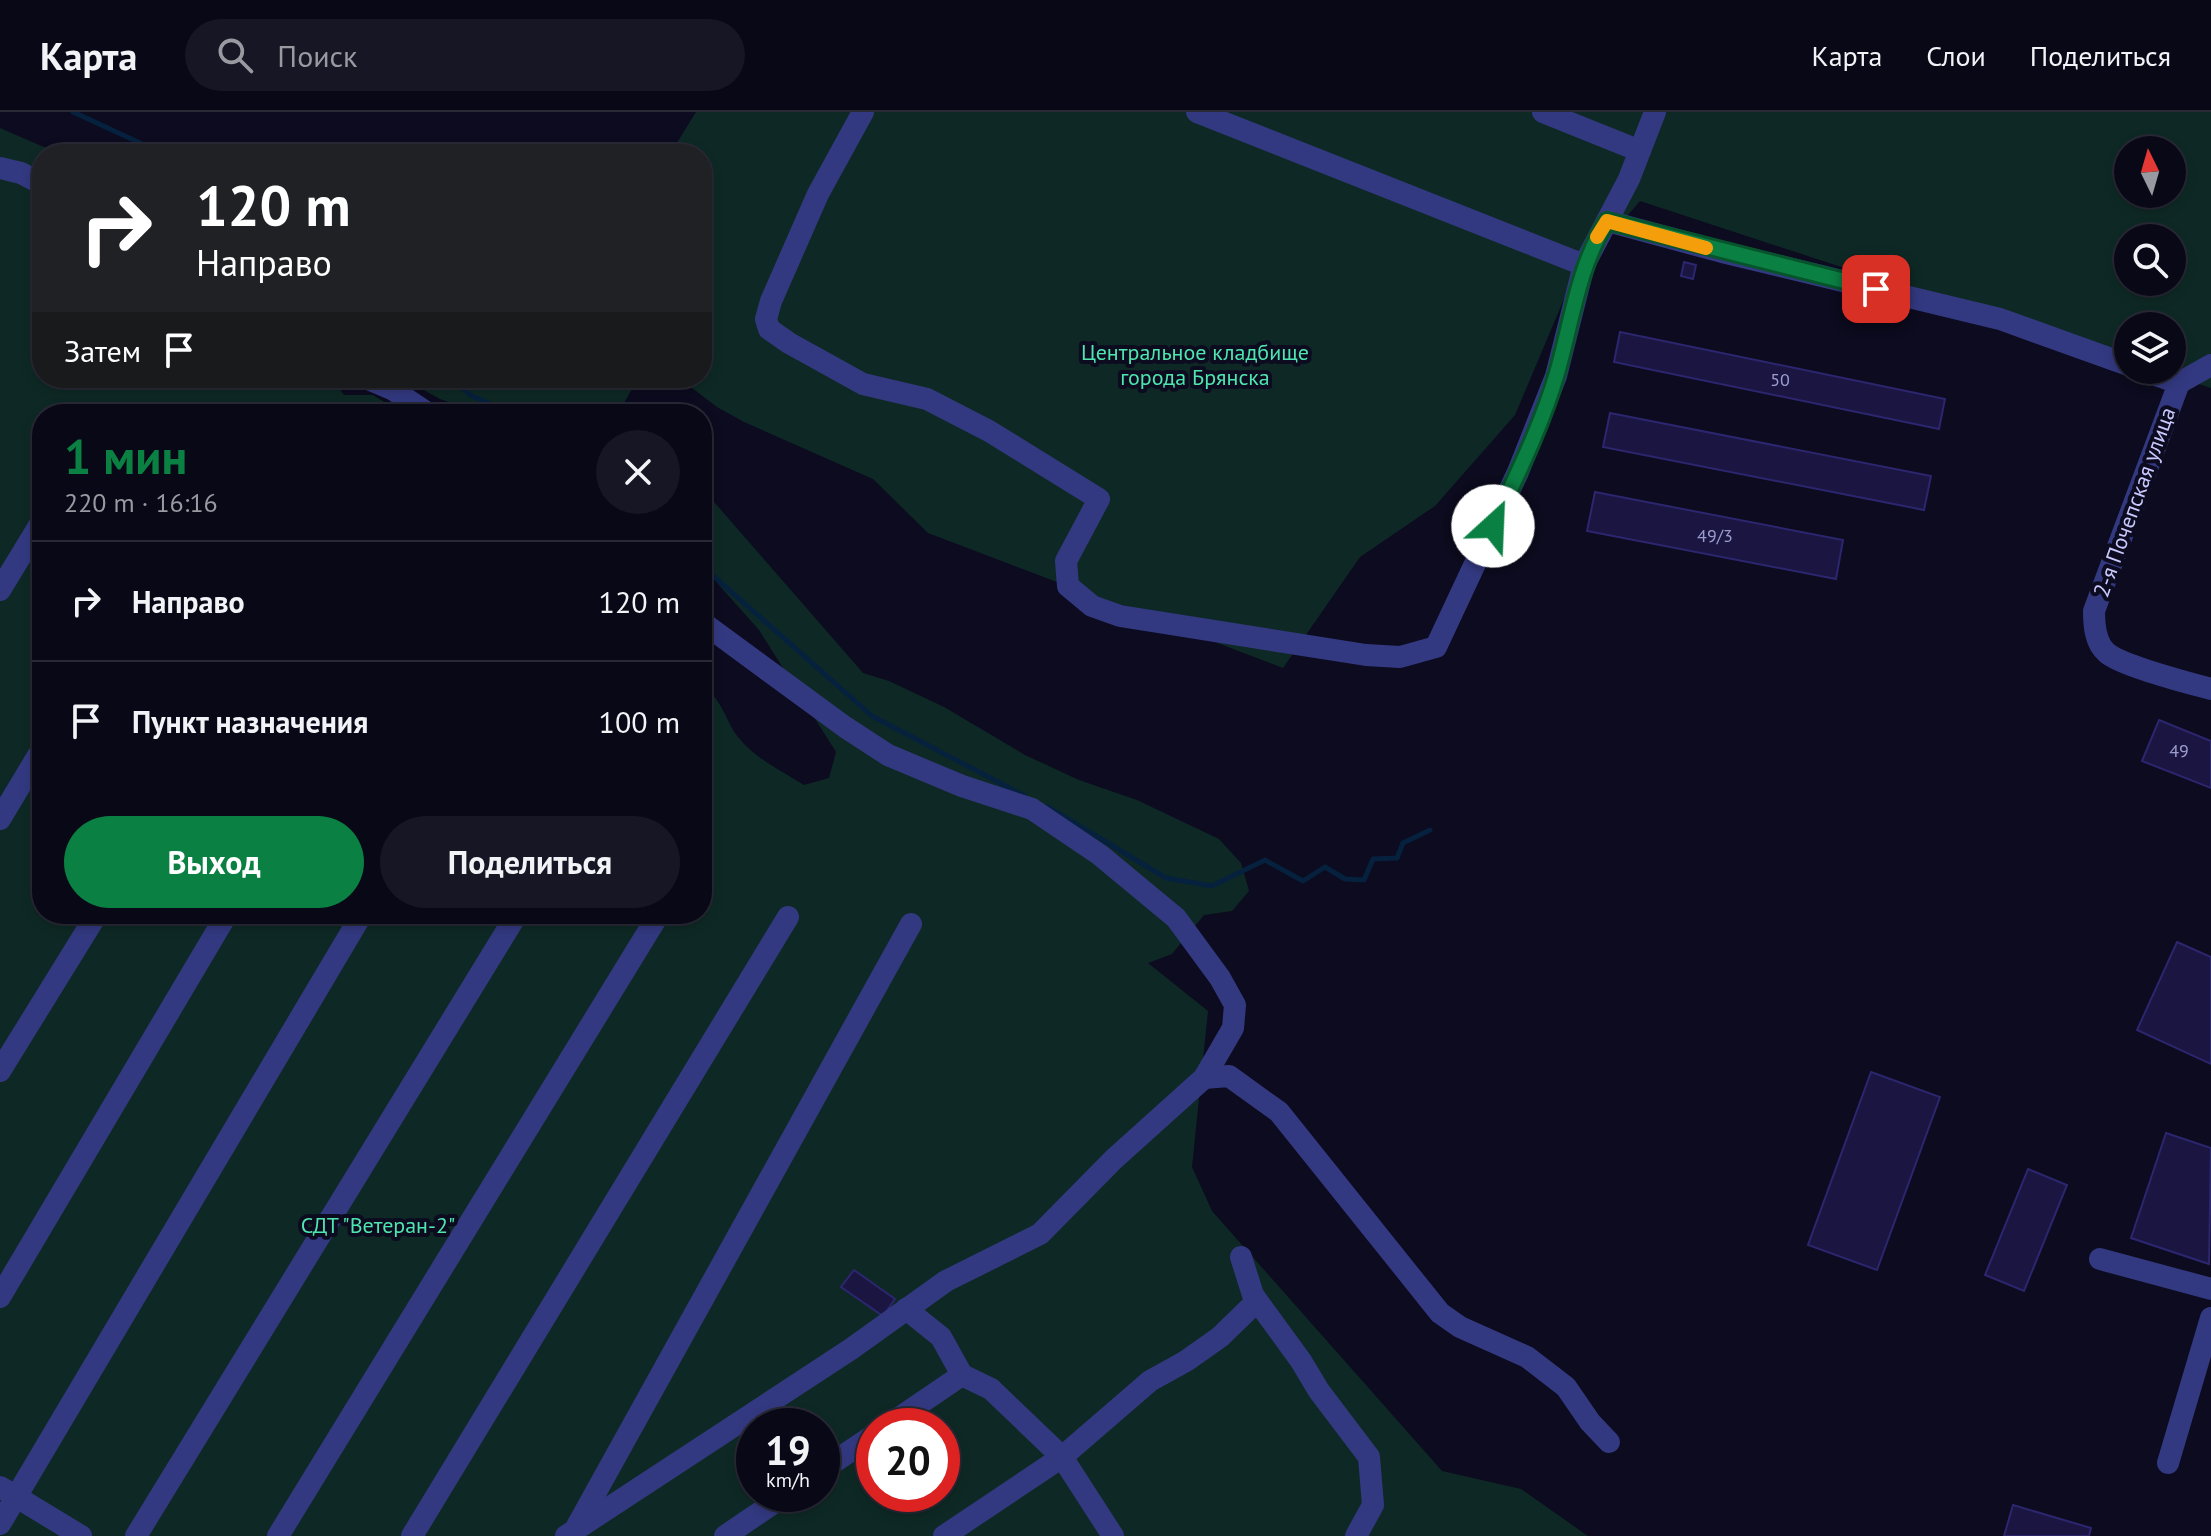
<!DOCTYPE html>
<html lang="ru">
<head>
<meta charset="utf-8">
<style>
  body { margin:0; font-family:"PT Sans",sans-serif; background:#171624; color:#f1f3f6; height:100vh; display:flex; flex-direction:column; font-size:30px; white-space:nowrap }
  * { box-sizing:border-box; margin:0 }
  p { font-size:26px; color:#999aa1 }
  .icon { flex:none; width:44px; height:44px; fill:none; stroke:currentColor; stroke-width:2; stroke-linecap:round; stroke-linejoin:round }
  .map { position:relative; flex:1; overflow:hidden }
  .sheet { position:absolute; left:32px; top:292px; width:680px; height:520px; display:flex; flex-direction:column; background:#090817; border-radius:32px; box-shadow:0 4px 12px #0003,0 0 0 2px #292936 }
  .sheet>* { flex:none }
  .guide { position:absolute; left:32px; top:32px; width:680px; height:244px; border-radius:32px; box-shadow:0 4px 12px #0003,0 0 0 2px #292936; background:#202124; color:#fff; overflow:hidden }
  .needle { width:52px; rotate:355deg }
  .controls { position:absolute; left:2114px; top:24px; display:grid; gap:16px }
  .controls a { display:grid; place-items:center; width:72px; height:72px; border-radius:50%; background:#090817; box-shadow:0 4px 12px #0003,0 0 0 2px #292936; font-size:40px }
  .speed { position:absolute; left:736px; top:1296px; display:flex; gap:16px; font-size:40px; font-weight:700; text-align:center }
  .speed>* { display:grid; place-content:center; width:104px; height:104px; border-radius:50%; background:#090817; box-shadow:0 4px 12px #0003,0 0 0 2px #292936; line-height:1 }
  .speed small { font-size:20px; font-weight:400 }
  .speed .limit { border:12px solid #d22; background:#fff; color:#111 }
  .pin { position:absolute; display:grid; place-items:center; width:68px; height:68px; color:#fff; margin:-34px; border-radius:16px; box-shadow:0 4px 12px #0006 }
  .me { position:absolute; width:88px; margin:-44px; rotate:25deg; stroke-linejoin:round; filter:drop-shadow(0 0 6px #0008) }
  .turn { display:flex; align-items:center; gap:28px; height:168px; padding:0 32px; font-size:36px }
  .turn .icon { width:104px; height:104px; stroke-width:2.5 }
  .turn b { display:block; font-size:56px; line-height:68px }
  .then { display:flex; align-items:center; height:76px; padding:0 32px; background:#0003; gap:16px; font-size:30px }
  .round { display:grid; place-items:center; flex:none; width:84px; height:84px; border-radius:42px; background:#171624 }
  .summary { display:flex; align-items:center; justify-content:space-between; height:136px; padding:0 32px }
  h1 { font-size:48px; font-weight:800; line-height:60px; color:#0b8043 }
  .primary-button { display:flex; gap:16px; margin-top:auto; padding:16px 32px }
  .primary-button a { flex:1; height:92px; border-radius:48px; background:#0b8043; color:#fff; font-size:32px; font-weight:800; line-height:92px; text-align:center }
  .primary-button a+a { background:#171624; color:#f1f3f6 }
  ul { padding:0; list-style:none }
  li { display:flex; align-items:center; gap:24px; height:120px; padding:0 32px; border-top:2px solid #292936 }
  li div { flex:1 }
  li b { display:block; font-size:30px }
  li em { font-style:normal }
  header { display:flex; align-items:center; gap:48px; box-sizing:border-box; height:112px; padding:0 40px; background:#090817; border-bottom:2px solid #292936 }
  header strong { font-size:38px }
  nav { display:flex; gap:44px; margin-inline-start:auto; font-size:28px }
  .search { width:560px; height:72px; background:#171624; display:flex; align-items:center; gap:20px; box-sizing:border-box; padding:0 28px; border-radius:44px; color:#999aa1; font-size:30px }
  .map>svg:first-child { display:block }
</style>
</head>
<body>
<header>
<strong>Карта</strong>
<div class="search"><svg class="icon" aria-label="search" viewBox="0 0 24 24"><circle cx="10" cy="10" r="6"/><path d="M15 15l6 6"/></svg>Поиск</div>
<nav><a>Карта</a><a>Слои</a><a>Поделиться</a></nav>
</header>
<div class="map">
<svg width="2211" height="1424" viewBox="0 0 2211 1424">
  <rect width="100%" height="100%" fill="#0c0b1f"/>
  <g fill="#0e2925" fill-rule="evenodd">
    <path d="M696,0h1515v276l-55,-18h16v-44h-44v35l-488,-160 -68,79 -57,135 -80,91 -75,51 -77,111 -355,-135 -55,-54 -129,-57 -27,-15 -38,-29h23v-224h-32zM2128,38h44v44h-44zM2128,126h44v44h-44z"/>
    <path d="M0,16l60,26h-18v224h289l13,17h29l31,19h-362v500h660v-228c20,12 23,34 36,51 16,21 44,34 66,48l25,-7 7,-26 -77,-122 -57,-64v-93l6,22 155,178 26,8 55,26 81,48 54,25 58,20 82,39 22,24 8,28 -17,20 -28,4 -32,39 -24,9 60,48 -16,156 20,44 230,260 79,18 67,47h-1588zM754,1314h68v68h-68zM874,1314h68v68h-68z"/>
    <polygon points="412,266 638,266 618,302 482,302 440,287 418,275"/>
  </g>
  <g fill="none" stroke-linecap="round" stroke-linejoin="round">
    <g stroke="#06213d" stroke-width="5">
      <polyline points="73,0 164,42"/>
      <polyline points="452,266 470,283 513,302"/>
      <polyline points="702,454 872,604 1025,684"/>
      <polyline points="1048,695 1166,766 1212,774 1265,748 1303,769 1325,755 1345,767 1364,768 1373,747 1397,746 1403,731 1430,718"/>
    </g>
  </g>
  <g fill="#1a1641" stroke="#2c266f" stroke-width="2">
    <polygon points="1684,150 1696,153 1693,167 1681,164"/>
    <polygon points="1620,220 1945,287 1939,317 1614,250"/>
    <polygon points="1610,301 1931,364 1924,398 1603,335"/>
    <polygon points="1595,380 1843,428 1836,467 1587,419"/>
    <polygon points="2159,608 2211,629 2211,676 2142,649"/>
    <polygon points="2177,830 2211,845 2211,952 2137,918"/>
    <polygon points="1871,960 1940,985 1877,1158 1808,1133"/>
    <polygon points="2166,1021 2211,1036 2209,1152 2131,1126"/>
    <polygon points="2028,1057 2067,1073 2024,1179 1985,1163"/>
    <polygon points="854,1158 895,1187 883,1204 841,1175"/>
    <polygon points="2013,1393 2091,1416 2089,1424 2004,1424"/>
  </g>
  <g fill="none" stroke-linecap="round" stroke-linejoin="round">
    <g stroke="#333981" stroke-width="22">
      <polyline points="863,0 818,82 771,189 766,207 769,217 789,231 863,272 927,287 989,319 1099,387 1066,449 1068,474 1092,494 1120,504 1366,543 1400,545 1436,535 1518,360 1556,264 1584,153"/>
      <polyline points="1197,0 1584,153 1629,67 1655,0"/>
      <polyline points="1543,0 1640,39"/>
      <polyline points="0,56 21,61 42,72"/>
      <polyline points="1607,109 1722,140 2000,207 2128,253"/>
      <polyline points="2142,258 2179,271 2211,253"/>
      <polyline points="366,266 392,277 429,302"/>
      <path d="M2179,271l-85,228c0,14 1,32 13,42 15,13 82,30 104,36"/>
      <polyline points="0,478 42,409"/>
      <polyline points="0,707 42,637"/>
      <polyline points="0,959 97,802"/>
      <polyline points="1204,966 1229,964 1279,1000 1440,1201 1460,1215 1527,1245 1566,1275 1590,1310 1609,1330"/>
      <polyline points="1241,1145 1253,1183 1301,1249 1319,1279 1369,1345 1373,1393 1356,1424"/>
      <polyline points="2100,1147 2211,1177"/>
      <polyline points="0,1185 227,802"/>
      <polyline points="906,1197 941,1225 962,1263 991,1277 1062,1345 1113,1424"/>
      <polyline points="887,1314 962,1263"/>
      <polyline points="2168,1351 2211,1206"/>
      <polyline points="822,1358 874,1323"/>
      <polyline points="0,1375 81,1424"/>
      <polyline points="0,1412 362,802"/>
      <polyline points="577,1414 911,812"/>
      <polyline points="136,1424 517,802"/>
      <polyline points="278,1424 659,802"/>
      <polyline points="412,1424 788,805"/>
      <polyline points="566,1424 851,1237 946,1169 1040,1122 1114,1047 1204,966 1233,916 1235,893 1220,866 1176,806 1100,743 1032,697 962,674 888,643 845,615 702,510"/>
      <polyline points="725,1424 787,1382"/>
      <polyline points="944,1424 1062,1345 1150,1269 1186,1249 1220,1225 1257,1189"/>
    </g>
  </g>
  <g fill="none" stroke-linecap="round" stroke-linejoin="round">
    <defs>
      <path id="route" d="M1493,414c23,-49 49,-101 64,-153 15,-52 21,-106 50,-152l269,68"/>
    </defs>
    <use href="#route" stroke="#07532c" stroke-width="20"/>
    <use href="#route" stroke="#0b8043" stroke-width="14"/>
    <polyline stroke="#f59e0b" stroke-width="14" points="1597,125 1607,109 1706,136"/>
  </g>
  <g text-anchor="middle" stroke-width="8" stroke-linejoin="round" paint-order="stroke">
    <g font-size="18" fill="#9d9cd0">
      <text x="1780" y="274">50</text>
      <text x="1715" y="430">49/3</text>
      <text x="2179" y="645">49</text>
    </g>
    <g font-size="22" fill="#4ee6ae" stroke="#0c0b1f">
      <text x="1195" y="248">Центральное кладбище<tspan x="1195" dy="25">города Брянска</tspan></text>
      <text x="378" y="1121">СДТ "Ветеран-2"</text>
    </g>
    <g font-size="22" fill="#c9c9ff" stroke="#0c0b1f">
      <text transform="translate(2134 390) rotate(-70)" y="8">2-я Почепская улица</text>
    </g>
  </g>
</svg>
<div class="controls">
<a><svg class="needle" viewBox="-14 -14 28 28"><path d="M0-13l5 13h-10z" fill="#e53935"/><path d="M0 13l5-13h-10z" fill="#999aa1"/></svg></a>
<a><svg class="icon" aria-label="search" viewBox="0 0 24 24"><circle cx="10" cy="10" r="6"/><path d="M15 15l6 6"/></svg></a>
<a><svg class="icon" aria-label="layers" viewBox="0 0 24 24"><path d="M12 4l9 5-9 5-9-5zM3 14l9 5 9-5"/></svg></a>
</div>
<div class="speed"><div>19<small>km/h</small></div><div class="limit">20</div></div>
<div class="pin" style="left:1876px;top:177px;background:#d93025"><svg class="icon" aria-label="arrive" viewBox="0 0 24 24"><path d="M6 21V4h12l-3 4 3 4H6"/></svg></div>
<svg class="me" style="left:1493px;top:414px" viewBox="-20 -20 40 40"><circle r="19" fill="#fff"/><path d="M0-13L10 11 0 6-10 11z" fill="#0b8043"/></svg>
<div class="guide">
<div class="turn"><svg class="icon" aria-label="right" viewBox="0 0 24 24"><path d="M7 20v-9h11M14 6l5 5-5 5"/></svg><div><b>120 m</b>Направо</div></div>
<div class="then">Затем<svg class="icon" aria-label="arrive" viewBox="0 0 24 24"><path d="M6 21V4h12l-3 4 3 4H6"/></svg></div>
</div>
<section class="sheet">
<div class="summary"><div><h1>1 мин</h1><p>220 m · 16:16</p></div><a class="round"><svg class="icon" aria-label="close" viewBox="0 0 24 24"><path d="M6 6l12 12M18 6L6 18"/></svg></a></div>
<ul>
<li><svg class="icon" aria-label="right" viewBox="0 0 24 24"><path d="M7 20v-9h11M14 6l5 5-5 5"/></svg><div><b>Направо</b></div><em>120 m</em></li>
<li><svg class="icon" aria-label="arrive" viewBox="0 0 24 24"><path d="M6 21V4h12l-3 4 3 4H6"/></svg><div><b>Пункт назначения</b></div><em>100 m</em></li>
</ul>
<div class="primary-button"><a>Выход</a><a>Поделиться</a></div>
</section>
</div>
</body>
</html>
